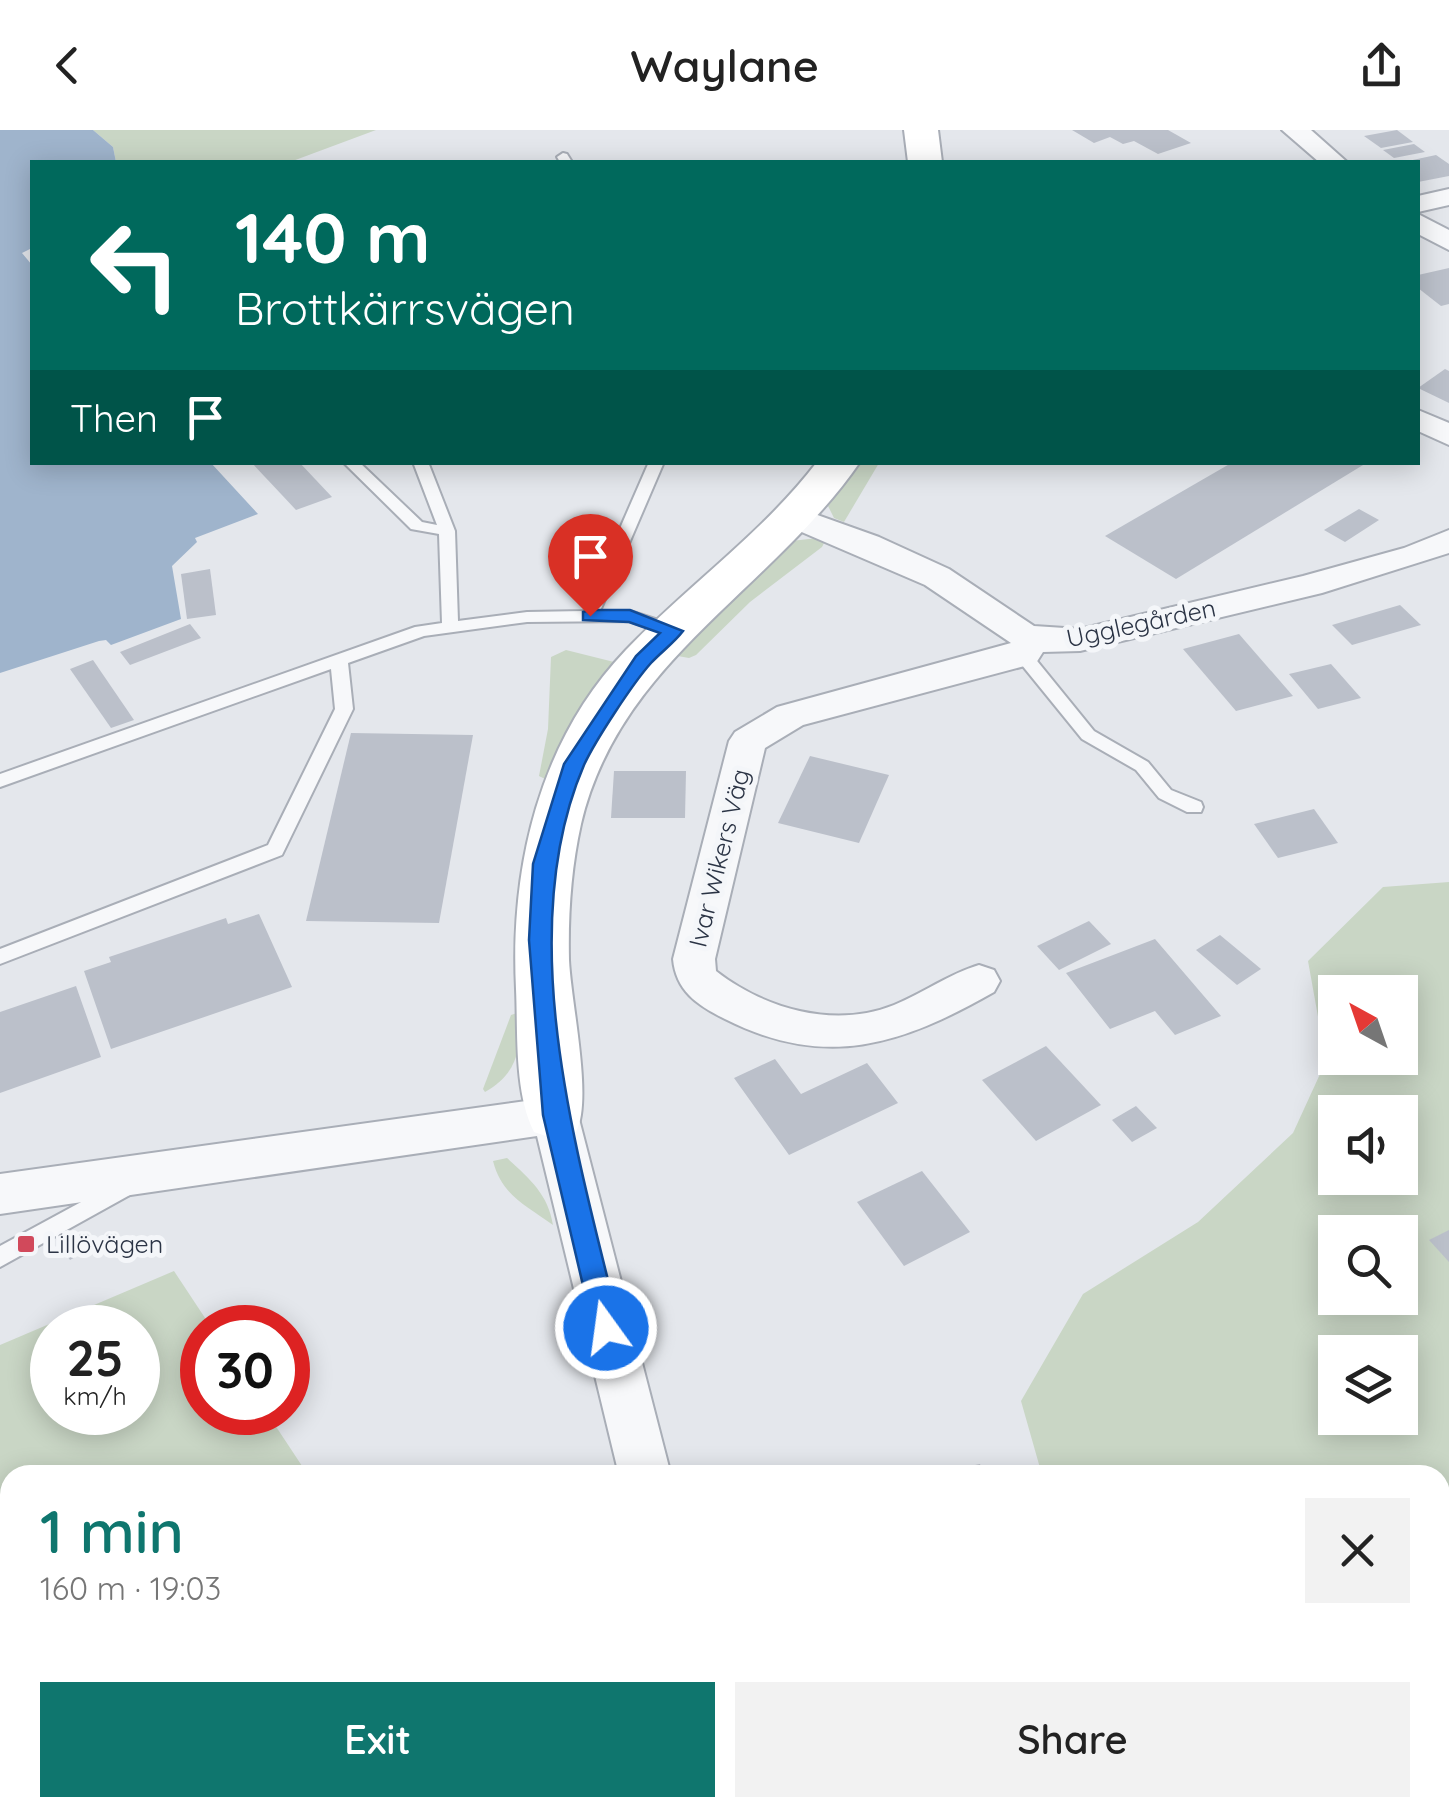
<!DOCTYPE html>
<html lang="en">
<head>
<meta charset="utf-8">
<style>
  body { margin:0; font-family:Quicksand,sans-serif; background:#f2f2f2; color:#222; height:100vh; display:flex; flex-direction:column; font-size:38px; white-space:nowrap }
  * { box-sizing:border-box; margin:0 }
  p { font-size:32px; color:#767676 }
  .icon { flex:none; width:55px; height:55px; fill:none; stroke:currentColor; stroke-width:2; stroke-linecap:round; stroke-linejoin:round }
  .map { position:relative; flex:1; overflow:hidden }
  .sheet { position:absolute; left:0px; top:1335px; width:1450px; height:352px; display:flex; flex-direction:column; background:#fff; border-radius:30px 30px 0 0; box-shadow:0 5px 25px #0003 }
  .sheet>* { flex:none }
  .hud { position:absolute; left:30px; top:30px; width:1390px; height:305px; border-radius:0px; box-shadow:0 5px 25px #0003; background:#00695c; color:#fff; overflow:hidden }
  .needle { width:65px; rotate:320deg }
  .fabs { position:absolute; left:1318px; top:845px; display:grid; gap:20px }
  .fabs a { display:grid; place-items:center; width:100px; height:100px; border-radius:0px; background:#fff; box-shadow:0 5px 25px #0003; font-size:50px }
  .speed { position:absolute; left:30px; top:1175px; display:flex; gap:20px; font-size:50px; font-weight:700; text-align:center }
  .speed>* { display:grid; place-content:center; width:130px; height:130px; border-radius:50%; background:#fff; box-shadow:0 5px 25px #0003; line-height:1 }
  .speed small { font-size:25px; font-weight:400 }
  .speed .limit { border:15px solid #d22; background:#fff; color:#111 }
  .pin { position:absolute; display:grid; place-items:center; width:85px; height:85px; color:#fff; margin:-102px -42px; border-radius:50% 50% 50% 0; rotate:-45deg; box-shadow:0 0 10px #0007 }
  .pin .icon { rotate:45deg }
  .me { position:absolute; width:110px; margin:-55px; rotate:346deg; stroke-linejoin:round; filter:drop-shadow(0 0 8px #0008) }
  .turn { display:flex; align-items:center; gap:35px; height:210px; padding:0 40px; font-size:45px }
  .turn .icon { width:130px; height:130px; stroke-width:2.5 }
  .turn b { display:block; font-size:70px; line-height:85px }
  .then { display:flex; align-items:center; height:95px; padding:0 40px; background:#0003; gap:20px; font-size:38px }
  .round { display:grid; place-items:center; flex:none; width:105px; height:105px; border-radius:0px; background:#f2f2f2 }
  .overview { display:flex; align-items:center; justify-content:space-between; height:170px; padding:0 40px }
  h1 { font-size:60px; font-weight:600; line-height:75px; color:#0f766e }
  .action { display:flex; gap:20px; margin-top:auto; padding:20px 40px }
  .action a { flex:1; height:115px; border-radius:0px; background:#0f766e; color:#fff; font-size:40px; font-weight:600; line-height:115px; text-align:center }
  .action a+a { background:#f2f2f2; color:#222 }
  header { display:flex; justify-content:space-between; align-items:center; height:130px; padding:0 40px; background:#fff; font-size:45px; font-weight:600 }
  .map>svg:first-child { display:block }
</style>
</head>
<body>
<header><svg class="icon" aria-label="back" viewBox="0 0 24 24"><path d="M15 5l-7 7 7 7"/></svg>Waylane<svg class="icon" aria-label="share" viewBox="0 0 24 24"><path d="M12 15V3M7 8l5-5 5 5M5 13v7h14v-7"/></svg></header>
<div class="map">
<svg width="1449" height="1686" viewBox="0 0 1449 1686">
  <rect width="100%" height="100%" fill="#e4e7ec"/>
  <g fill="#c9d6c5" fill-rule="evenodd">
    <polygon points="93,0 376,0 290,32 116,32 113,17"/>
    <polygon points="860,333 879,333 844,392 834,388 828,376"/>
    <polygon points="818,408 825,411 822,417 750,472 696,525 689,528 672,525 791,411"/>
    <polygon points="566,520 618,533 570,596 545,649 539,646 548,599 551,527"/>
    <path d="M1449,752v934h-239l-5,-8h235v-333h-398l-21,-74 62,-107 115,-72 95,-89 33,-72 -18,-100 75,-74zM1335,862h65v66h-65zM1335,982h65v66h-65zM1335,1102h65v66h-65zM1335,1222h65v66h-65z"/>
    <path d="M520,882c2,34 -2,62 -35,80l-2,-3 28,-74z"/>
    <path d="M507,1028c23,21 41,36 46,67 -27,-20 -51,-29 -60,-64z"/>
    <path d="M174,1141l37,56 -9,1v84l65,1 41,62h-298v333h488l3,8h-501v-471zM52,1198h86v84h-86z"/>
  </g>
  <polygon fill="#9fb4cc" points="0,0 93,0 113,17 116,32 32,32 32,118 22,123 32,135 32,332 211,333 258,384 195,408 197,412 172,436 181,489 111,515 106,510 99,511 0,543"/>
  <g fill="#bbc0ca">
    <polygon points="1072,0 1168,0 1191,13 1158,24 1134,11 1123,14 1110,7 1094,13"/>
    <polygon points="1397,0 1413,12 1381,18 1364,6"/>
    <polygon points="1414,14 1425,22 1394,28 1383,20"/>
    <polygon points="1436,25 1449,34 1449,46 1418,52 1418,32 1408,31"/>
    <polygon points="1449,138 1449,174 1441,176 1418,158 1418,145"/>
    <polygon points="1445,239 1449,241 1449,273 1418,258"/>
    <polygon points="251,332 299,332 332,367 296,380"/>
    <polygon points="1233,332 1368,332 1176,449 1105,406"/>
    <polygon points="1359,379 1379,390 1345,412 1324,400"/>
    <polygon points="210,439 216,485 187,489 181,444"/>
    <polygon points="1400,475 1421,495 1352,515 1332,495"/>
    <polygon points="190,494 201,508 130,535 120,522"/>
    <polygon points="1239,504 1293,566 1236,581 1183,519"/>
    <polygon points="93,530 134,590 111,598 70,539"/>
    <polygon points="1331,534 1361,568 1318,579 1289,544"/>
    <polygon points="351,603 473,605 439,793 306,791"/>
    <polygon points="810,626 889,645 859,713 778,693"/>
    <polygon points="614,641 686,641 685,688 611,688"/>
    <polygon points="1314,679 1338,713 1278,728 1254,694"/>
    <polygon points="259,784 292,857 111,919 84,841 111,832 109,827 226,788 228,794"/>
    <polygon points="1089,791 1111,814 1059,840 1037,816"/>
    <polygon points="1220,805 1261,839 1237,855 1196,820"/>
    <polygon points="1155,809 1221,886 1175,905 1155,881 1110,899 1066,843"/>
    <polygon points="76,856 101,927 0,963 0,882"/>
    <polygon points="1046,916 1101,975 1036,1011 982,950"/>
    <polygon points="775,929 801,964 867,933 898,973 789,1025 734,948"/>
    <polygon points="1136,976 1157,998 1132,1012 1112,990"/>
    <polygon points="922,1041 970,1102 904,1136 857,1072"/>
    <polygon points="1449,1100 1449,1132 1429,1110"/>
    <polygon points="92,1108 96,1115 70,1130 65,1123"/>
    <polygon points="980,1334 984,1345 947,1345 946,1341"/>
    <polygon points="1440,1378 1449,1386 1449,1429 1440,1437"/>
    <polygon points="1016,1678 1045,1678 1051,1686 1002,1686"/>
  </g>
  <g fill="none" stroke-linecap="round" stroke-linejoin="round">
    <defs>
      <g id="lane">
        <polygon points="563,23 567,24 572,32 560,32 557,27"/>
        <polygon points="343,332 359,332 422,392 437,395 413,332 428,332 455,401 458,491 527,482 584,481 649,332 664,332 600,481 630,481 680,497 682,501 674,506 629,491 527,492 424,506 348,533 353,579 282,725 0,834 0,819 268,715 335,579 331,539 0,657 0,644 415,497 442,493 439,404 411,399"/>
        <polygon points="1023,520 1029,521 1094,601 1148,632 1171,660 1201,672 1203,677 1201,682 1187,682 1159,668 1136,640 1082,609 1017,529 1017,521"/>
        <polygon points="129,1046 137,1049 140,1055 137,1061 0,1137 0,1116"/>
        <polygon points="755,1678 783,1678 787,1686 758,1686"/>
      </g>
      <g id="street">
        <polygon points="1282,0 1311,0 1347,32 1319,32"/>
        <polygon points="1449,59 1449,75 1418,82 1418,66"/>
        <polygon points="1418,84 1449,100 1449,120 1418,104"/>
        <polygon points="1418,280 1449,293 1449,315 1418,301"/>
        <path d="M795,377l84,30 70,32 85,57 46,3 223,-53 101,-28 45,-18v23l-127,40 -242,58 -37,1 -7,11 -233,62 -38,23 -50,211 1,12c49,38 118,58 178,34 29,-12 55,-31 85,-40l15,5 6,11 -6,11c-93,53 -168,78 -269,27 -28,-14 -49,-28 -52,-60l56,-218 6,-9 42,-25 234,-64 -86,-58 -142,-61 -5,-7 5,-7z"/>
        <polygon points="555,967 571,972 578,985 671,1345 619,1345 537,1006 0,1084 0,1044"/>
        <polygon points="676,1678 735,1678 738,1686 678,1686"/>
      </g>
      <g id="secondary">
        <polygon points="904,0 938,0 942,32 908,32"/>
        <path d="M817,332h43c-90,130 -241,199 -279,362 -10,45 -13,90 -12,136 2,43 24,139 7,172l-21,7 -21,-7c-20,-40 -16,-99 -18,-143 -6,-122 23,-248 110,-339 62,-65 136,-116 191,-188z"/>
      </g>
    </defs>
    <use href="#lane" stroke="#a9aeb7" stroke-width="4"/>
    <use href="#street" stroke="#a9aeb7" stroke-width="4"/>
    <use href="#secondary" stroke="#a9aeb7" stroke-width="4"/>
    <use href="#lane" fill="#f7f8fa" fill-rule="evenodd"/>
    <use href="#street" fill="#f7f8fa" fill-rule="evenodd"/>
    <use href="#secondary" fill="#fff" fill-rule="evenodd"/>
  </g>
  <path fill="#1a73e8" stroke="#114b97" stroke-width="2.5" d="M590,480h40l53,21c-9,12 -22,21 -32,32 -18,20 -56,78 -67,102 -73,170 -6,392 36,563l-4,8 -10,3 -9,-3 -4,-8 -50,-213 -14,-175 4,-76 31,-100 72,-108 24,-23 -31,-11 -46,-2v-8z"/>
  <rect fill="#d1495b" stroke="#f4f6f9" stroke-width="4" x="16" y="1104" width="20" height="20" rx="5"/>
  <g text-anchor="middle" stroke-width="10" stroke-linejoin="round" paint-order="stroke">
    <g font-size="25" fill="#2b3445" stroke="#f4f6f9">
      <text transform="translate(1141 493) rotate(-12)" y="9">Ugglegården</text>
      <text transform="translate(719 728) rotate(-76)" y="9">Ivar Wikers Väg</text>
    </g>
    <g font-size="25" fill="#2b3445" stroke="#f4f6f9" text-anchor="start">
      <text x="46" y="1123">Lillövägen</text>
    </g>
  </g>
</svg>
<div class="fabs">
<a><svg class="needle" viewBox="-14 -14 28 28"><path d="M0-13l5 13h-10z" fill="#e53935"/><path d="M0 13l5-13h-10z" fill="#767676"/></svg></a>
<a><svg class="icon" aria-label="sound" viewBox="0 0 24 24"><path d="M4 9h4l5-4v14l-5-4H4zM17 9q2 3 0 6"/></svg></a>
<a><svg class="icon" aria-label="search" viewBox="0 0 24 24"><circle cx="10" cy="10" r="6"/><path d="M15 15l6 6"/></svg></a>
<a><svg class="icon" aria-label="layers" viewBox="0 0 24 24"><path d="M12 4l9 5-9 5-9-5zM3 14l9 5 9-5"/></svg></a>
</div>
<div class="speed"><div>25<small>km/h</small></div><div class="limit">30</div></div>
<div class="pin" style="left:590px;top:486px;background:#d93025"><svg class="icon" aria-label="arrive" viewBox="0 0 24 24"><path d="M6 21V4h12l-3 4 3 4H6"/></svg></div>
<svg class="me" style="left:606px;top:1198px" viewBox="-20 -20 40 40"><circle r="17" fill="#1a73e8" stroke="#fff" stroke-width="3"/><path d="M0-11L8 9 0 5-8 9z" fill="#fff"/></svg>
<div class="hud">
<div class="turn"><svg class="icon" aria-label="left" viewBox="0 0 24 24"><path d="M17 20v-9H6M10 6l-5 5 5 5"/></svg><div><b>140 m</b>Brottkärrsvägen</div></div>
<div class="then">Then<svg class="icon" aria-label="arrive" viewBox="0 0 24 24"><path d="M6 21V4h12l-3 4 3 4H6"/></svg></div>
</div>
<section class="sheet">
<div class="overview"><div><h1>1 min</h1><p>160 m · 19:03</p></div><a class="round"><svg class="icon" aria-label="close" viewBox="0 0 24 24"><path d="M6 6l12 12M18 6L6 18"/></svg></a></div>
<div class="action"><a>Exit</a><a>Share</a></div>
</section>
</div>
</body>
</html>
